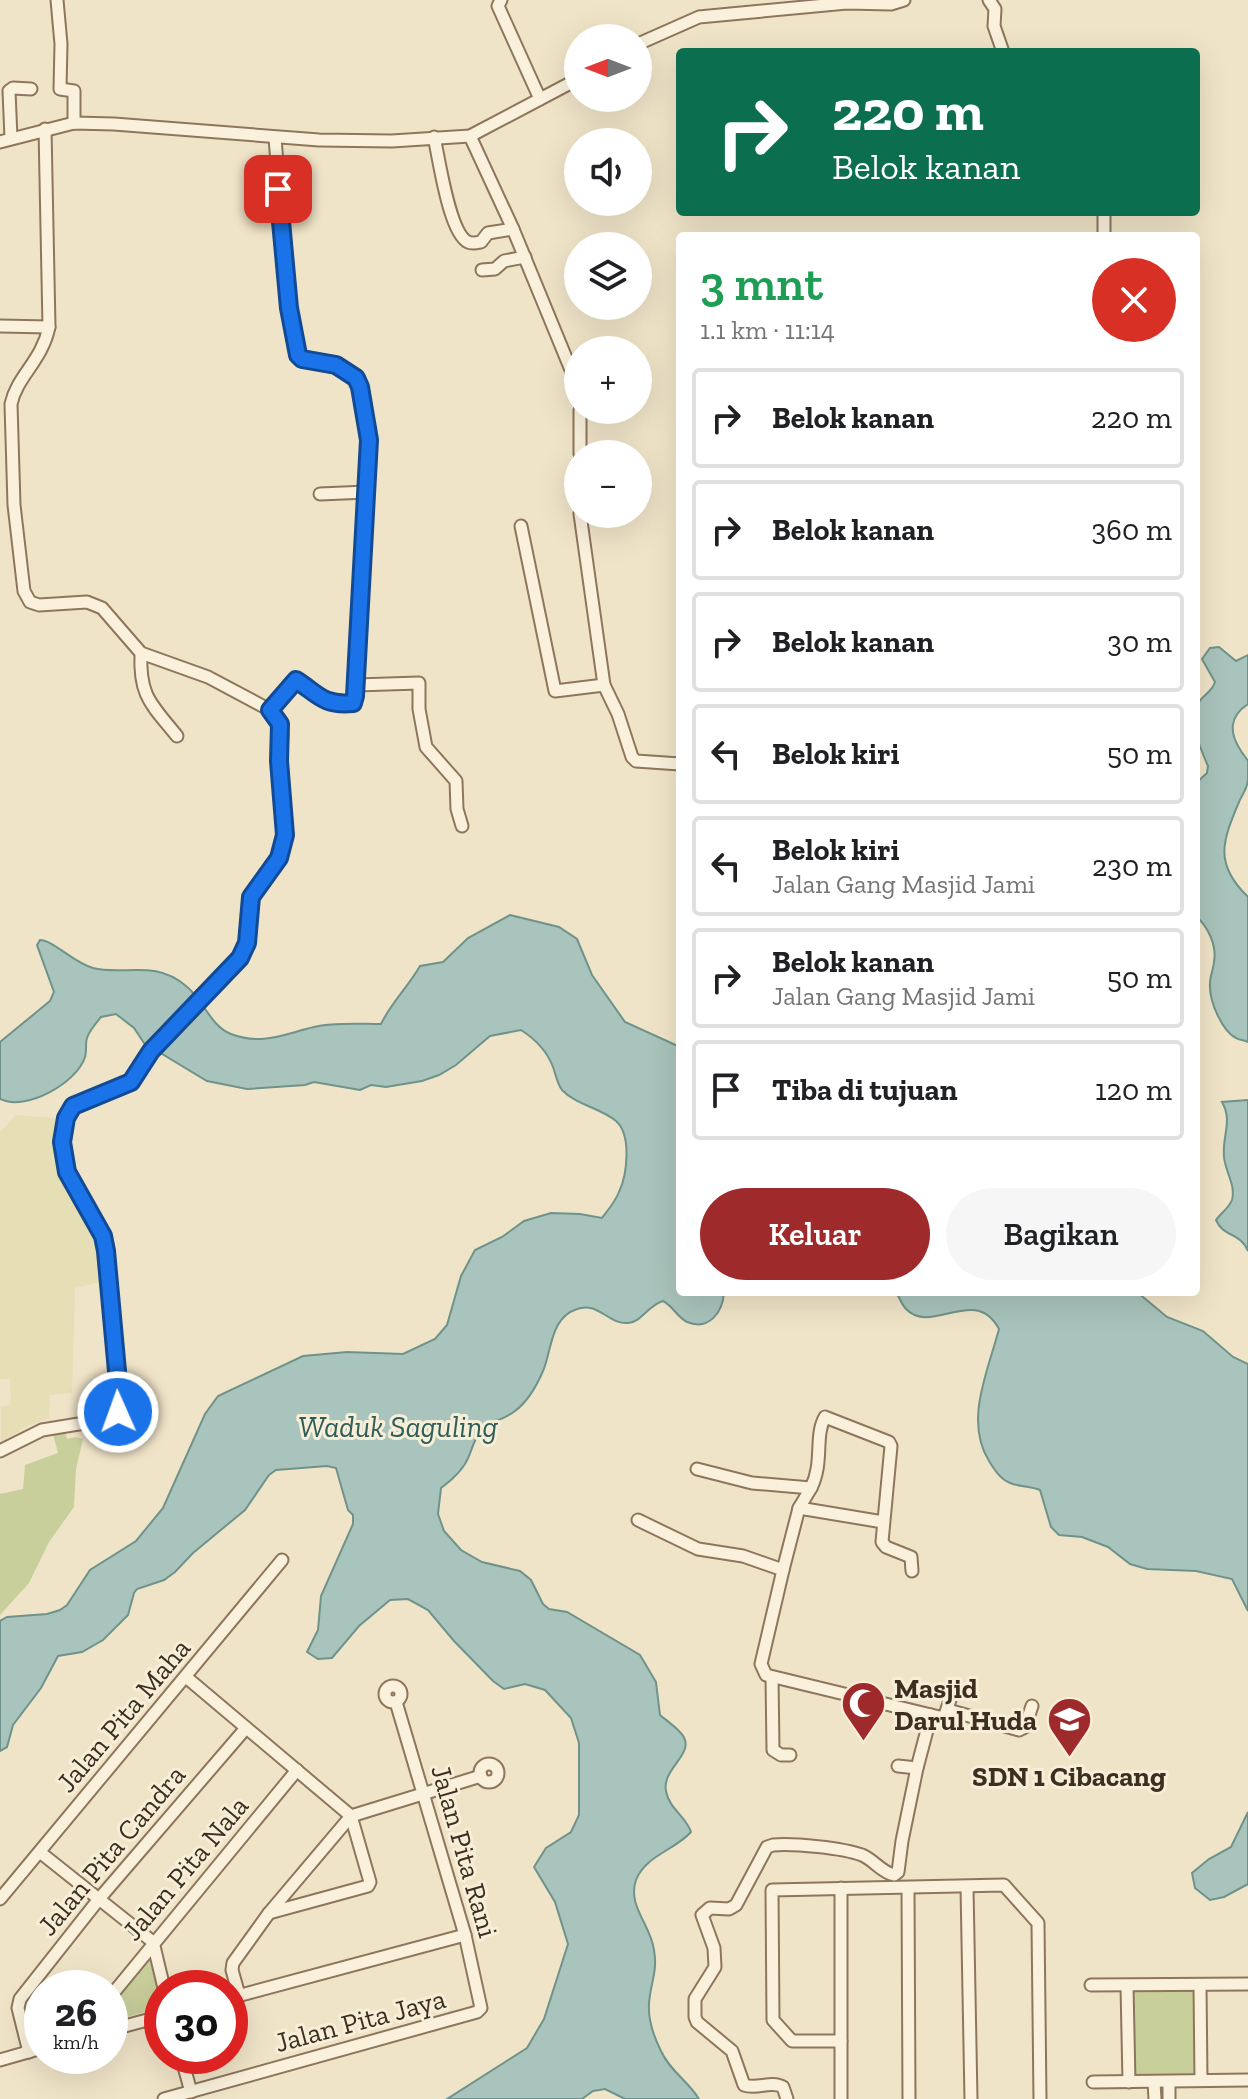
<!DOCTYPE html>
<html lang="id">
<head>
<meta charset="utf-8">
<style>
  body { margin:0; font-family:"Zilla Slab",serif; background:#f6f6f6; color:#202124; height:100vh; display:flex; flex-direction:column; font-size:30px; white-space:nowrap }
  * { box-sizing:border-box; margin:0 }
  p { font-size:26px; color:#757577 }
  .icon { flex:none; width:44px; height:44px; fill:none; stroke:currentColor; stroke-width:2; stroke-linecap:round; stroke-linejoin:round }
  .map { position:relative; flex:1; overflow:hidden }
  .panel { position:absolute; left:676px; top:232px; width:524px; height:1064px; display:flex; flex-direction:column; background:#fff; border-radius:8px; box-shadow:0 8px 32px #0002 }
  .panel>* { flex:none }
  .hud { position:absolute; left:676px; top:48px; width:524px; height:168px; border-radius:8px; box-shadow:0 8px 32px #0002; background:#0b6e4f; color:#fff; overflow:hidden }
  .needle { width:52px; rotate:270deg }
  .tools { position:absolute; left:564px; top:24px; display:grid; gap:16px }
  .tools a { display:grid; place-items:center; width:88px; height:88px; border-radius:50%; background:#fff; box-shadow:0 8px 32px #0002; font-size:40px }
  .speed { position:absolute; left:24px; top:1970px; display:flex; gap:16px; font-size:40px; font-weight:700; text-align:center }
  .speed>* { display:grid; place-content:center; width:104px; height:104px; border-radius:50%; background:#fff; box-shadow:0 8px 32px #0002; line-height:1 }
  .speed small { font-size:20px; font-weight:400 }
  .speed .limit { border:12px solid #d22; background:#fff; color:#111 }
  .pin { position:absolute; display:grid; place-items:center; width:68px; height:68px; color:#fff; margin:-34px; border-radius:16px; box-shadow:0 4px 12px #0006 }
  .me { position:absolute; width:88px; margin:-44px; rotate:358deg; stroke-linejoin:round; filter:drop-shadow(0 0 6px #0008) }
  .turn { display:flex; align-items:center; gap:28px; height:168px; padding:0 24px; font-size:36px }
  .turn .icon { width:104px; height:104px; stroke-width:2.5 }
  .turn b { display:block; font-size:56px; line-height:68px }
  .round { display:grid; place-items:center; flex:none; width:84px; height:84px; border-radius:42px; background:#f6f6f6 }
  .summary { display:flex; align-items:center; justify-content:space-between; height:136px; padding:0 24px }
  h1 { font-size:48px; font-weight:600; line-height:60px; color:#1e9e55 }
  .primary-button { display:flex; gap:16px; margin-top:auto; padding:16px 24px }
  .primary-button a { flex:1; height:92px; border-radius:48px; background:#9e2a2b; color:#fff; font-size:32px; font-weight:600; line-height:92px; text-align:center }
  .primary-button a+a { background:#f6f6f6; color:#202124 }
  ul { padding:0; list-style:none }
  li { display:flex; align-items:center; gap:24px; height:100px; margin:0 16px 12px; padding:0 8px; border:4px solid #e0e0e0; border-radius:8px }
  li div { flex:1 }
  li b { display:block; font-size:30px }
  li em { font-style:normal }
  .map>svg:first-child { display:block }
</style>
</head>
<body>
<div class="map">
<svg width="1248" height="2099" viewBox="0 0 1248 2099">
  <rect width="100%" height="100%" fill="#f0e4c8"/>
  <polygon fill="#e6deb5" points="16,1115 55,1118 64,1183 98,1244 101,1282 75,1288 72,1393 50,1395 49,1418 25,1427 1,1443 1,1407 11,1404 10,1379 0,1379 0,1132"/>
  <g fill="#c9cf9b">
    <polygon points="65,1431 67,1439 76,1437 83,1439 76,1469 74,1507 49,1542 29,1583 0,1615 0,1494 23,1489 25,1465 58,1453 53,1434"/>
    <polygon points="149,1957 162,2007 110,2022 110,2007"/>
    <polygon points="1195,1987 1197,2075 1133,2076 1131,1989"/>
  </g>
  <g fill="#a9c4bc" stroke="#6f938a" stroke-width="2">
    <path d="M1219,647l17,14 12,-6v49c-19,12 -19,29 -7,47 1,2 6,8 7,10 0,4 0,13 0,18 0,9 -6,15 -9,23 -17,40 -25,62 9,95v145c-4,-2 -9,-2 -12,-4 -14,-7 -26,-36 -26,-51 -1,-8 3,-16 4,-25 3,-17 -6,-35 -18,-46v-133l11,-10 1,-7c-7,-16 -21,-46 -9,-64 5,-8 13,-10 16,-20l-13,-23 8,-11z"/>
    <path d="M510,915l49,12 18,12 15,36 33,47 55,25v245h44c-1,20 -15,39 -37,30 -10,-5 -14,-16 -24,-21 -16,5 -21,21 -35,22 -19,2 -30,-22 -51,-14 -27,9 -25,41 -34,62 -6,14 -16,31 -28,40 -11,9 -28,11 -36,23 -5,6 -7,15 -10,22 -5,13 -17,24 -28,32l-3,26 6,17 17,19 21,12 38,9 11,9 12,24 6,5 18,3 73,43 16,27 4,33c6,5 13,10 19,16 22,21 -18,36 -13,60 3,18 20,25 25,41 -16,18 -46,24 -55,48 -9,26 15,45 18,70 4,22 -4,34 -5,54 -1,16 5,33 12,47 9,20 27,30 38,48h-74l-20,-10 -12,2 -11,8h-135l80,-51 17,-29 24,-75 -13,-42 -21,-35 12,-19 25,-16 8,-17v-72l-8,-25 -26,-28 -20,-6 -21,5 -11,-8 -39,-40 -26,-31 -20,-11 -18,1 -31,26 -27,32 -14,1 -11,-7 11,-22 3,-34 32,-72v-9l-5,-5 -12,-42 -9,-2 -51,4 -7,5 -24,35 -52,43 -18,19 -11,8 -27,9 -3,4 -6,22 -25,25 -21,12 -24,4 -17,32 -28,37 -6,22 -7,4v-130l7,-4 40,-3 13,-4 7,-5 23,-35 46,-29 27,-33 42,-94 13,-18 85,-40 44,-4 56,2 32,-15 12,-14 14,-49 14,-26 27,-13 22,-16 27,-8 29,1 22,4c6,-8 13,-16 17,-26 8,-17 13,-57 -3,-71 -15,-13 -40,-16 -54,-31 -5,-7 -6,-15 -9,-23 -6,-16 -18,-28 -32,-37l-31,6 -34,29 -17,10 -17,6 -36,6 -15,-2 -11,5 -46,-8 -9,3 -58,4 -40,-8 -63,-38 -10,-15 -18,-14 -15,3c-5,6 -12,14 -14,21 -2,6 0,13 -2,19 -8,26 -60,55 -85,42v-57l50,-41 4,-9 -17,-47 3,-5c13,0 34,23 53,28 31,8 61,-9 93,18 17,13 25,41 45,48 31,12 53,0 83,-7 20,-5 46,-3 67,-3 10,-21 27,-37 39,-58l23,-4 25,-24z"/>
    <path d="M1248,1100v151c-8,-19 -25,-14 -32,-31 5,-7 13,-12 16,-20 4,-15 -7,-29 -8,-43 -2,-22 9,-36 -2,-55z"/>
    <path d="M896,1292h241l30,25 36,14 30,26 15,7v247l-16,-32 -36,-8 -49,-2 -17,-5 -22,-17 -26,-10 -23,-2 -8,-8 -11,-37c-10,-4 -21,-3 -30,-7 -10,-4 -16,-14 -21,-22 -25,-40 -1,-90 10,-132 -24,-45 -67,7 -93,-20 -4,-4 -7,-12 -10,-17z"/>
    <polygon points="1248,1812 1248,1884 1224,1897 1210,1900 1195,1888 1192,1873 1209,1859 1231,1847"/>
  </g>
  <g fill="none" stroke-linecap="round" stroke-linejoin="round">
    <defs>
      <g id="minor">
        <polyline points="57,0 61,44 60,89 74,91 74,123"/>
        <polyline points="501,0 498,6 540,99"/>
        <polyline points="989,0 995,9 994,26 1003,52"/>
        <polyline points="638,44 699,17 847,3 891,4 904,0"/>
        <polyline points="470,136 513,229 578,387"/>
        <path d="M434,137c5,21 15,96 34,105 4,2 8,1 13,0l7,-9 25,-4"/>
        <polyline points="11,138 9,91 13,88 31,89"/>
        <polyline points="0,142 74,123 114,124 319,140 392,141 470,136 578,79"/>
        <polyline points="1104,236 1104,212"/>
        <polyline points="482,270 495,269 504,261 525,257"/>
        <polyline points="0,326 49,327"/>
        <polyline points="580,454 580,410"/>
        <polyline points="320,494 367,492"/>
        <polyline points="521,526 555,691 604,685 580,514"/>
        <path d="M141,653c-2,43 10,51 36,83"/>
        <polyline points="356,685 419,683 419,709 426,747 456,781 457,809 462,826"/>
        <polyline points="604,685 618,714 632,757 636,761 680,764"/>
        <path d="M270,710l26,-30c21,13 28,26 57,23l3,-18 12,-256 -12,-51 -20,-13 -34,-6 -4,-4 -11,-66 -12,-151"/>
        <path d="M0,1451l42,-21 67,-11c12,-5 10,-15 10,-26l-13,-142 -3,-15 -36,-64 -5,-30 4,-24 7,-12 58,-24 20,-31 89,-93 7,-15 4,-46 32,-48 2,-14 -6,-74 3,-26 -2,-11 -10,-14 -62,-33 -67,-24 -39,-45 -15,-6 -48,3 -9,-3 -6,-11 -10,-86 -3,-101c6,-28 31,-43 38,-77l-4,-198"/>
        <polyline points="697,1469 752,1483 811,1488 799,1508 783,1570"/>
        <path d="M811,1488c13,-26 3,-52 14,-71l64,25 2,4 -9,96 4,5 25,10 1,14"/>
        <polyline points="799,1508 883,1522"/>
        <path d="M638,1520l60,29 45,7 40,14 -22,94 5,11 165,40 -14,53 -15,73 -4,31 -4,3c-13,-3 -20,-15 -32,-20 -19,-7 -69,-12 -89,-10l-6,2 -31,58 -7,4 -19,-1 -8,7 12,33 1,19 -20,32v18l2,5 35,29 12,34c13,5 27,-5 39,2l4,12"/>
        <polyline points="186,1677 351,1816"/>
        <polyline points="772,1677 773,1750 781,1755 790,1755"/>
        <circle cx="393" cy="1694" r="8"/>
        <polyline points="948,1710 1019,1730 1025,1727 1032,1706"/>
        <polyline points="931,1715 944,1718 953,1691"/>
        <circle cx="489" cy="1773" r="9"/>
        <polyline points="898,1766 917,1768"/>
        <polyline points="351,1816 481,1776"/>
        <polyline points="41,1853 153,1942 164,1988"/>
        <polyline points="967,1887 971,2099"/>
        <polyline points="841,1888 841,2099"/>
        <polyline points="908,1888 909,2099"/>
        <polyline points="0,1899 282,1560"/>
        <polyline points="269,1913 368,1886 370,1882 351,1816"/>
        <polyline points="1091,1985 1248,1984"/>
        <polyline points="1200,1985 1201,2080"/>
        <polyline points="1127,1986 1129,2082"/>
        <polyline points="239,1995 232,1970 233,1963 269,1913 351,1816"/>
        <polyline points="110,1997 297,1770"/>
        <polyline points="230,1998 465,1935"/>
        <polyline points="110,2030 162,2016"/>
        <polyline points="841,2041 792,2041 773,2020 772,1890 1004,1885 1038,1923 1040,2099"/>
        <polyline points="29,2052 18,2008 20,1999 99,1899 246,1728"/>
        <polyline points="181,2056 191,2092"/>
        <polyline points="0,2060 42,2048"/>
        <polyline points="1093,2082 1248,2080"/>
        <polyline points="1154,2082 1155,2099"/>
        <polyline points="1169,2082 1169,2099"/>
        <polyline points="164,2099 477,2012 481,2008 465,1935 396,1702"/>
      </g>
    </defs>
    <use href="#minor" stroke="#8d765c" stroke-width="15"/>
    <use href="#minor" stroke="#faf1dc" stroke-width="11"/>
  </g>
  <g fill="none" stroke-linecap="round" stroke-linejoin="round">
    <defs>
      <path id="route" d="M118,1412l1,-19 -13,-142 -3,-15 -36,-64 -5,-30 4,-24 7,-12 58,-24 20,-31 89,-93 7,-15 4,-46 28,-39 6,-23 -6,-74 1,-37 -10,-14 26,-30c22,14 27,26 57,23l2,-7 14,-256 -9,-53 -4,-9 -20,-13 -34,-6 -4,-4 -9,-47 -11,-119"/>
    </defs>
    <use href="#route" stroke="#114b97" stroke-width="20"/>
    <use href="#route" stroke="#1a73e8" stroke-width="14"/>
  </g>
  <defs>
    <symbol id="mosque-pin" viewBox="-11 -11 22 30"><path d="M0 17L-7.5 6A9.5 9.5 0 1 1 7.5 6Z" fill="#9e2a2b" stroke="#f7eed8"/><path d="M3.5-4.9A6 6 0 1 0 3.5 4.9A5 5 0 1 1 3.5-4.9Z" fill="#fff"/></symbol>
    <symbol id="school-pin" viewBox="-11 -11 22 30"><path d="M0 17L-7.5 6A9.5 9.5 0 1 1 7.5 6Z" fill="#9e2a2b" stroke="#f7eed8"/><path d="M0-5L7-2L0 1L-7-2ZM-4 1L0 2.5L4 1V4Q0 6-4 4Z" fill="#fff"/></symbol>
  </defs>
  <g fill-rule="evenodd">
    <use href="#mosque-pin" x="838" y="1678" width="51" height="69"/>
    <use href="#school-pin" x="1044" y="1694" width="51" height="69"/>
  </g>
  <g text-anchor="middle" stroke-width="6" stroke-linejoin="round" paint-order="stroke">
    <g font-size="28" font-weight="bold" fill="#3d2e20" stroke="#f7eed8" text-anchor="start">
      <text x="894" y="1698">Masjid<tspan x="894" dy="32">Darul Huda</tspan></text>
      <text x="1069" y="1786" text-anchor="middle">SDN 1 Cibacang</text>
    </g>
    <g font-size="28" fill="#3d2e20" stroke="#f7eed8">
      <text transform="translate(123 1715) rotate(-50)" y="10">Jalan Pita Maha</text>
      <text transform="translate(111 1850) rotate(-50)" y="10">Jalan Pita Candra</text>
      <text transform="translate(465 1851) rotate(74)" y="10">Jalan Pita Rani</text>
      <text transform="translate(185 1868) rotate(-50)" y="10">Jalan Pita Nala</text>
      <text transform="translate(360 2020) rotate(-15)" y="10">Jalan Pita Jaya</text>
    </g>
    <g font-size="30" font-style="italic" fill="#2f5d5a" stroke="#f7eed8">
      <text x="398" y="1437">Waduk Saguling</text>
    </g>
  </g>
</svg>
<div class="tools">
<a><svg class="needle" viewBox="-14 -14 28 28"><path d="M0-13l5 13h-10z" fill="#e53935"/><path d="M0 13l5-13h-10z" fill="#757577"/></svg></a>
<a><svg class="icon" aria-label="sound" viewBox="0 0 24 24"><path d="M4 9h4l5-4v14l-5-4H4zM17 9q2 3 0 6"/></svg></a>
<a><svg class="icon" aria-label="layers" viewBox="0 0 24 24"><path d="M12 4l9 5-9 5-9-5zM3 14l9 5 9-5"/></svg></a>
<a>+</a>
<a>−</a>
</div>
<div class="speed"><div>26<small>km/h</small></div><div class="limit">30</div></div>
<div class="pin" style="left:278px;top:189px;background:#d93025"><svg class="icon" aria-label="arrive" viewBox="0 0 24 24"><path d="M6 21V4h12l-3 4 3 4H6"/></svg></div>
<svg class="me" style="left:118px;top:1412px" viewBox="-20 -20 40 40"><circle r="17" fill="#1a73e8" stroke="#fff" stroke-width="3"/><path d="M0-11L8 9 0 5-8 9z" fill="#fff"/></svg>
<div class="hud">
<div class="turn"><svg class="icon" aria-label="right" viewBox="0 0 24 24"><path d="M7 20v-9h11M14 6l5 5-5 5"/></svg><div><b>220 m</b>Belok kanan</div></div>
</div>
<section class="panel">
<div class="summary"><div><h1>3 mnt</h1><p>1.1 km · 11:14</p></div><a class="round" style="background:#d93025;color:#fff"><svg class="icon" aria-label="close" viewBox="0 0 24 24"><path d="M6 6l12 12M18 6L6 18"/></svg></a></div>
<ul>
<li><svg class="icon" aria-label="right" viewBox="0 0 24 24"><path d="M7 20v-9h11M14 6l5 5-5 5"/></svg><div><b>Belok kanan</b></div><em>220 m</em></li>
<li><svg class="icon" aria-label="right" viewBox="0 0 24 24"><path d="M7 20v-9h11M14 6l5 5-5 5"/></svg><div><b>Belok kanan</b></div><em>360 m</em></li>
<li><svg class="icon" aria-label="right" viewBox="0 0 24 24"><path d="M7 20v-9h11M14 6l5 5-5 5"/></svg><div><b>Belok kanan</b></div><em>30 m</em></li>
<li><svg class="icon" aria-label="left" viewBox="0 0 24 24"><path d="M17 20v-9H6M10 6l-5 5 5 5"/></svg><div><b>Belok kiri</b></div><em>50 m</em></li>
<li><svg class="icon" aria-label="left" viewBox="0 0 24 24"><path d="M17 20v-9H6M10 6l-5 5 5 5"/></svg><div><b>Belok kiri</b><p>Jalan Gang Masjid Jami</p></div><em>230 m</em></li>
<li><svg class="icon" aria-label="right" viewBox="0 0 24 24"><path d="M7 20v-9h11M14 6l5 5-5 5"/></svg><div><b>Belok kanan</b><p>Jalan Gang Masjid Jami</p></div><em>50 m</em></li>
<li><svg class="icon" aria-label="arrive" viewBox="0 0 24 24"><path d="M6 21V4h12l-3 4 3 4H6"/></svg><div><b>Tiba di tujuan</b></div><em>120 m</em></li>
</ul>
<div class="primary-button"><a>Keluar</a><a>Bagikan</a></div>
</section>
</div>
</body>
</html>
